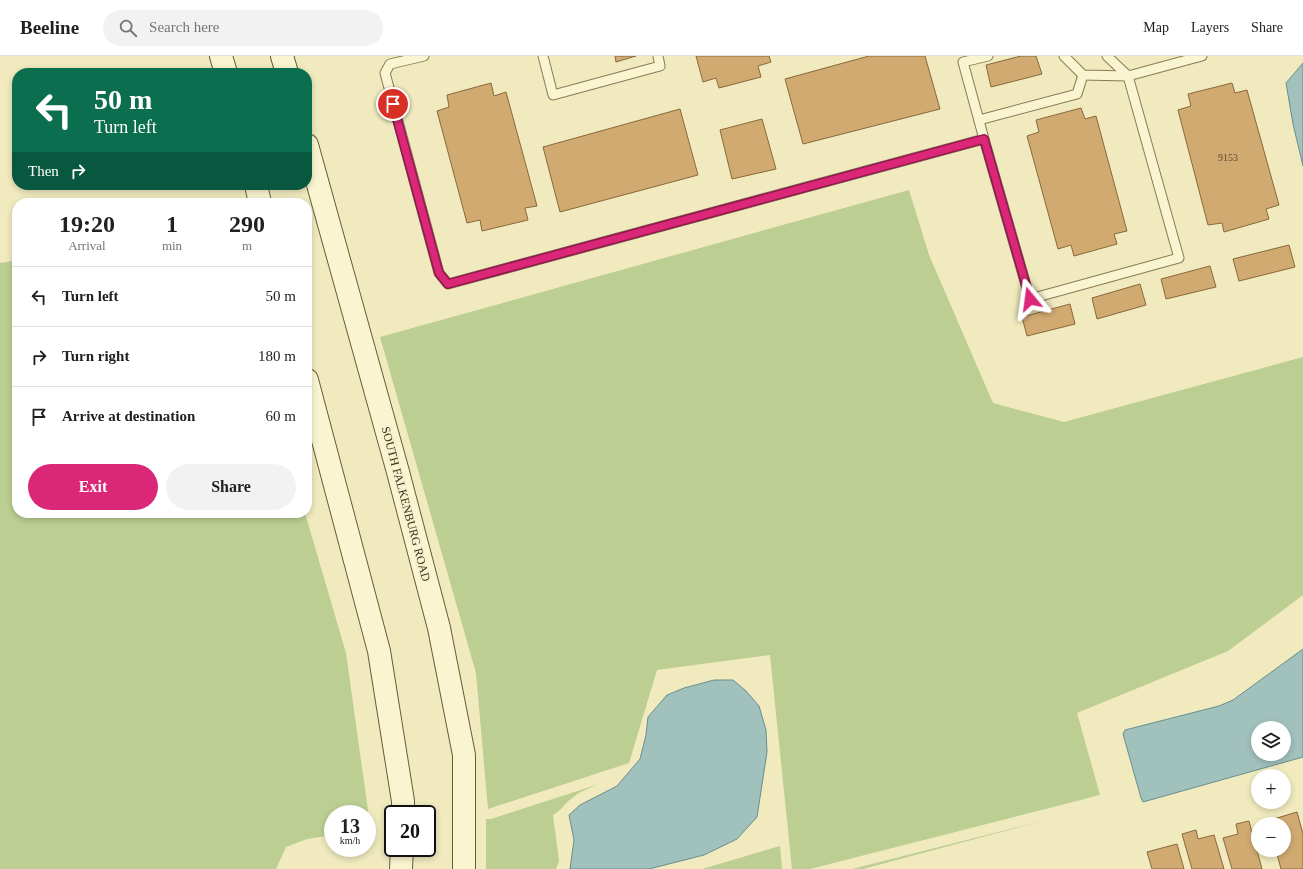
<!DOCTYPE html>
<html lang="en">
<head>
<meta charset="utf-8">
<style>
  body { margin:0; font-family:Georgia,serif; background:#f2f2f2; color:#202124; height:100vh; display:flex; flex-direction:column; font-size:15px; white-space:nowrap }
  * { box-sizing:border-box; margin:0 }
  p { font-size:13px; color:#757577 }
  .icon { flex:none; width:22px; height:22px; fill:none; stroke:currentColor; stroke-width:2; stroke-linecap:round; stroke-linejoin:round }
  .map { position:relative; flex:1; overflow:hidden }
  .details { position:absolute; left:12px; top:142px; width:300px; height:320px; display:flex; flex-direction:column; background:#fff; border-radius:16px; box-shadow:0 2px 6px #0003 }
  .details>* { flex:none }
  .guide { position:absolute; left:12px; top:12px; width:300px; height:122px; border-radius:16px; box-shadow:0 2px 6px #0003; background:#0b6e4f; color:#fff; overflow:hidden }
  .fabs { position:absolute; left:1251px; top:665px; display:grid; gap:8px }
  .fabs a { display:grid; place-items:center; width:40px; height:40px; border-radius:50%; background:#fff; box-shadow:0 2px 6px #0003; font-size:20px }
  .speed { position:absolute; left:324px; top:749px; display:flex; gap:8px; font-size:20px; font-weight:700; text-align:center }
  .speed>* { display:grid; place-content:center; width:52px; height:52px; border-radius:50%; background:#fff; box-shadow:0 2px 6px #0003; line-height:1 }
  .speed small { font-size:10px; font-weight:400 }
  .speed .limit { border:2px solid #111; border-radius:6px; background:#fff; color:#111 }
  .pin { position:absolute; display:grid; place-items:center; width:34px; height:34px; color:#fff; margin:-17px; border:2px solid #fff; border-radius:50%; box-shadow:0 1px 4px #0007 }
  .me { position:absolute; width:44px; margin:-22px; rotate:344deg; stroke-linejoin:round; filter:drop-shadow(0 0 3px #0008) }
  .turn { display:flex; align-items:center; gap:14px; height:84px; padding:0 16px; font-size:18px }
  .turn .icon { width:52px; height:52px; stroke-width:2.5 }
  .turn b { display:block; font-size:28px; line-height:34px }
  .then { display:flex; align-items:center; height:38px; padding:0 16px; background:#0003; gap:8px; font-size:15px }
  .eta { display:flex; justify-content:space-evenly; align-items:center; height:68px; text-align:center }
  .eta b { font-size:24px; font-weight:700; line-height:28px }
  .button { display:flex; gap:8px; margin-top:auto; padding:8px 16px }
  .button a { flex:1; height:46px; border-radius:24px; background:#db2777; color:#fff; font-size:16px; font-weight:700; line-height:46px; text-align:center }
  .button a+a { background:#f2f2f2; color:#202124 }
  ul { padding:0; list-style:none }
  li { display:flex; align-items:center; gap:12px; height:60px; padding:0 16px; border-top:1px solid #e0e0e0 }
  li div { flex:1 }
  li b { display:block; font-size:15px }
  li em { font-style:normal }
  header { display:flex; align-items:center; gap:24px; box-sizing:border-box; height:56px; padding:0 20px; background:#fff; border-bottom:1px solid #e0e0e0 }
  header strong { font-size:19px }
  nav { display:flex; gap:22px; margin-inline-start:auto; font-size:14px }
  .search { width:280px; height:36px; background:#f2f2f2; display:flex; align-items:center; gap:10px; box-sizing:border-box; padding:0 14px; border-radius:22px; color:#757577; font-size:15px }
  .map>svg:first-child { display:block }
</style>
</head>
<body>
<header>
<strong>Beeline</strong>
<div class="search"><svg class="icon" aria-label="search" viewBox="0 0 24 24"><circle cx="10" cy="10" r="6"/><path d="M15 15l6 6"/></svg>Search here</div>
<nav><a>Map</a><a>Layers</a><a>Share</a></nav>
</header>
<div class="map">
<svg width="1303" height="813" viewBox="0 0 1303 813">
  <rect width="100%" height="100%" fill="#f0eabe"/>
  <g fill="#bcce91">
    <polygon points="909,134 929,199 993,347 1064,366 1303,301 1303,539 1228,595 1077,657 1100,739 810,813 792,813 770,599 657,614 629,707 488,753 476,617 380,281"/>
    <polygon points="17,204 17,457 305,457 346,597 372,783 367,782 367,758 333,758 333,779 307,783 286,791 276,813 0,813 0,207"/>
    <path d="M596,729c-8,4 -17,7 -24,13 -7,5 -11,13 -19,17l6,46 -3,8h-70v-50h5z"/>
    <polygon points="1046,764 863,813 852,813"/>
    <polygon points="780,790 782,813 702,813"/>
  </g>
  <g fill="#a1c1bd" stroke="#688f8c" fill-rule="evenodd">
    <polygon points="1303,7 1303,110 1293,68 1286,27"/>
    <path d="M1303,593v108l-160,45 -2,-4 -18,-64 2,-4 94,-24 14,-6zM1258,672h26v26h-26z"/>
    <polygon points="714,624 733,624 746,635 759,650 766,674 767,696 757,761 737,783 704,799 649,813 570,813 574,784 569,759 580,749 617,730 640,703 646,679 648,661 667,639 684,632"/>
  </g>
  <g fill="#d0aa71" stroke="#89683a">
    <polygon points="615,0 636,0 616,6"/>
    <polygon points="696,0 769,0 771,6 758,10 761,21 719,32 716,22 703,26"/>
    <polygon points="869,0 925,0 940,53 803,88 785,23"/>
    <polygon points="1021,0 1036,0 1042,18 991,31 986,9"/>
    <polygon points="491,27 494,40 506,36 537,150 525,152 528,164 482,175 480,164 467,167 437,55 449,51 447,39"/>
    <polygon points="1232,27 1235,37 1247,34 1279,149 1266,153 1269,163 1224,176 1222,167 1208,169 1178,54 1191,50 1188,38"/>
    <polygon points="1081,52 1085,63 1096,60 1127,175 1114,178 1117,188 1074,200 1071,189 1058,193 1027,80 1039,76 1036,64"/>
    <polygon points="680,53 698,119 560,156 543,91"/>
    <polygon points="762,63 776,113 732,123 720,74"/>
    <polygon points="1289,189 1295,211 1239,225 1233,203"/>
    <polygon points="1210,210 1216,231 1166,243 1161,223"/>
    <polygon points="1140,228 1146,249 1097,263 1092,242"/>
    <polygon points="1070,248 1075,268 1027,280 1022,261"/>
    <polygon points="1297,756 1303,778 1303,813 1281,813 1276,794 1284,794 1284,768 1268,768 1267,765"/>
    <polygon points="1249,765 1262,813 1232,813 1223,782 1238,778 1236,768"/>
    <polygon points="1196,774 1198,783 1214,779 1224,813 1192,813 1182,778"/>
    <polygon points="1177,788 1184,813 1152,813 1147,796"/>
  </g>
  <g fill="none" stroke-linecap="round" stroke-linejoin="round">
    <defs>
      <g id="lane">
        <polyline points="424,0 390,8 385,17 439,217 448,228 984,83 1030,243 1179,202 1128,20 1107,0"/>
        <polyline points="543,0 553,39 660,10 658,0"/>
        <polyline points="1064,0 1083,19 1128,20 1202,0"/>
        <polyline points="979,64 1077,38 1083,19"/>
        <polyline points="984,83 963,6 988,0"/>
      </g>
      <g id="secondary">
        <polyline points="221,0 226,17"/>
        <polyline points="282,0 287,17"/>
        <polyline points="307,89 398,416 439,572 464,699 464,813"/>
        <polyline points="256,129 260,147"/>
        <polyline points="307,324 379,595 403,745 403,758"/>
        <polyline points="401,813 402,792"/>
      </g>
    </defs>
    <use href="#lane" stroke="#897a56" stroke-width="11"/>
    <use href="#secondary" stroke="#6a5b39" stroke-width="24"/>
    <use href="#lane" stroke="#faf5d1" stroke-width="9"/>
    <use href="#secondary" stroke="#faf5d1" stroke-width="22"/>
  </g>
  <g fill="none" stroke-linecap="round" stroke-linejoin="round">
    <defs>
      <polyline id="route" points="393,48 439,217 448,228 984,83 1030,243"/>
    </defs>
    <use href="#route" stroke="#8e194d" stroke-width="10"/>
    <use href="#route" stroke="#db2777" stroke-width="7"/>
  </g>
  <g text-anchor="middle" stroke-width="4" stroke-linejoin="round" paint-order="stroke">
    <g font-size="10" fill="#5d4d30">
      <text x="1228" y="105">9153</text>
    </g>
    <g font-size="12" fill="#372e1b" stroke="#f7f2ce">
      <text transform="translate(406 448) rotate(75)" y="4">SOUTH FALKENBURG ROAD</text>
    </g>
  </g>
</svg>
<div class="fabs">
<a><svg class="icon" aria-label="layers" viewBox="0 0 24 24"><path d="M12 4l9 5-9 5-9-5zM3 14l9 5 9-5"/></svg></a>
<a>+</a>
<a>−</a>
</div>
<div class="speed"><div>13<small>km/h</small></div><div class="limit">20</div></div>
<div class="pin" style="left:393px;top:48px;background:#d93025"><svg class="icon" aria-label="arrive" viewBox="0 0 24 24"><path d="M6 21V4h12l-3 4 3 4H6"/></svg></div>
<svg class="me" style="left:1030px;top:243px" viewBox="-20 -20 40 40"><path d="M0-17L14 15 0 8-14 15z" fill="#db2777" stroke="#fff" stroke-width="4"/></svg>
<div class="guide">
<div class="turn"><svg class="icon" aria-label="left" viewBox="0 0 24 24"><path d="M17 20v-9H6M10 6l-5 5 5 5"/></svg><div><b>50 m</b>Turn left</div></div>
<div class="then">Then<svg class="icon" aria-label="right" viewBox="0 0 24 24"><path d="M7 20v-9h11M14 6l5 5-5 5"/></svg></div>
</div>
<section class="details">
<div class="eta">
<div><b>19:20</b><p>Arrival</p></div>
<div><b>1</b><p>min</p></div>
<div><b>290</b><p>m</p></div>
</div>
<ul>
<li><svg class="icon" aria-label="left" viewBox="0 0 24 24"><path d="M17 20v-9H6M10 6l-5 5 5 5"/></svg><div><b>Turn left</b></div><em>50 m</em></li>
<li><svg class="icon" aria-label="right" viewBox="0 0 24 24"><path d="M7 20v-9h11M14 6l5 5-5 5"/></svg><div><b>Turn right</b></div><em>180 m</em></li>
<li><svg class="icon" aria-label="arrive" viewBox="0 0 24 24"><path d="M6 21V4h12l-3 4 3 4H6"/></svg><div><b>Arrive at destination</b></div><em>60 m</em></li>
</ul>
<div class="button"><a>Exit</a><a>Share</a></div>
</section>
</div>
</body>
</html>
